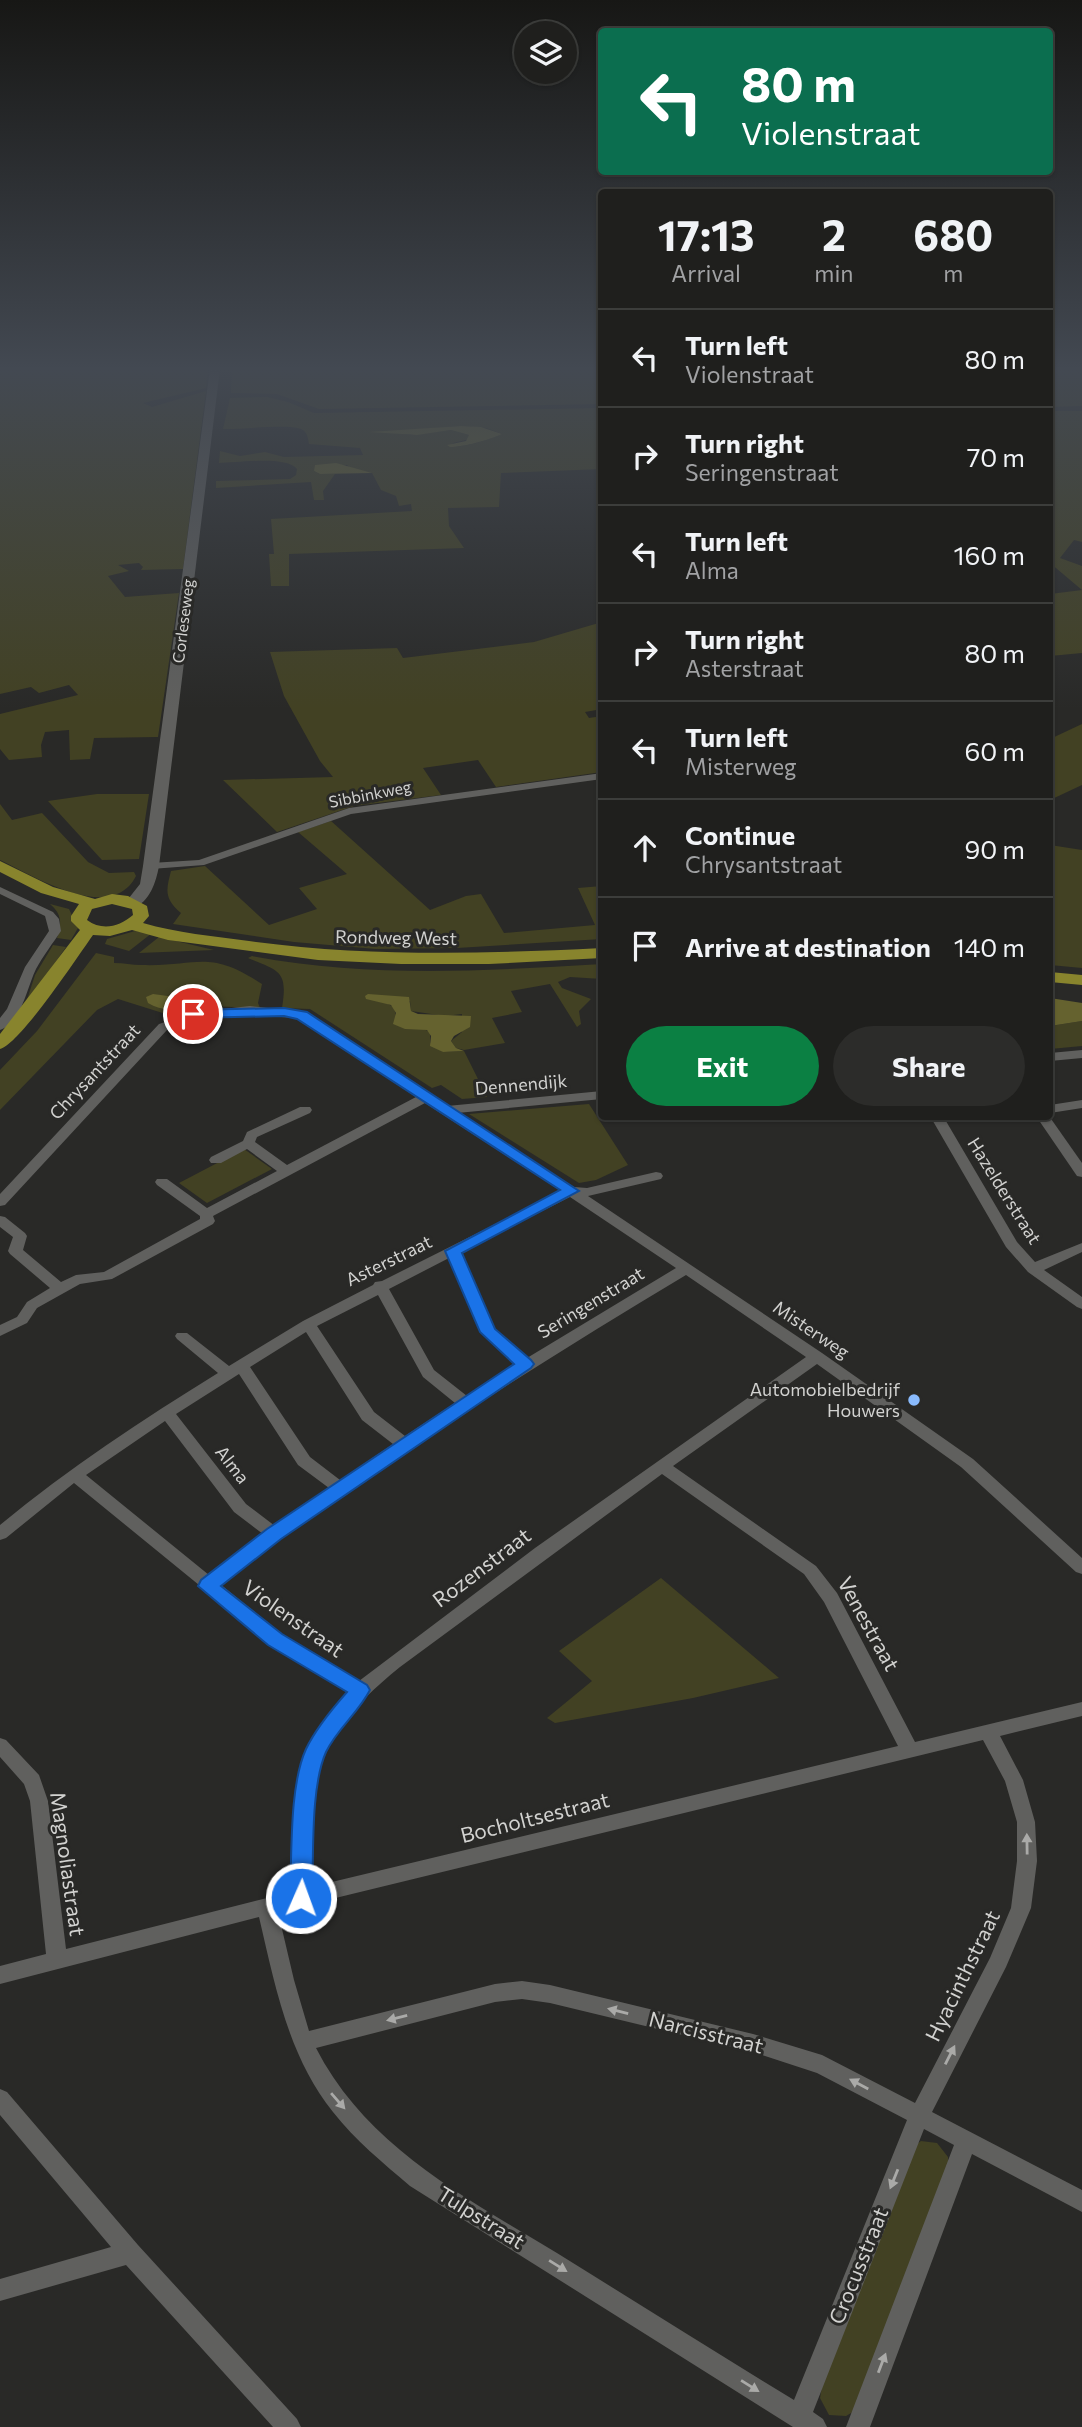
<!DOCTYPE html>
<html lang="en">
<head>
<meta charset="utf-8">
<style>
  body { margin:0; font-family:Commissioner,sans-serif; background:#2c2c2a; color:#f1f3f6; height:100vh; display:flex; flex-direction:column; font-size:26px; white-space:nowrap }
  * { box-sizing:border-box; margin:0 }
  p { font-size:23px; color:#a1a2a4 }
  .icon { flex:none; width:38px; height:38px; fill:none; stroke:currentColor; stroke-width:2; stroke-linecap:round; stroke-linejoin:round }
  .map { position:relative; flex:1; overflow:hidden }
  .details { position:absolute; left:598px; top:189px; width:455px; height:931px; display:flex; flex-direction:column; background:#1f1f1d; border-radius:7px; box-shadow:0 2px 5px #0004,0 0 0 2px #3c3d3b }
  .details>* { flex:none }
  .top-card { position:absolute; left:598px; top:28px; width:455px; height:147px; border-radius:7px; box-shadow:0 2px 5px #0004,0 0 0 2px #3c3d3b; background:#0b6e4f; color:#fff; overflow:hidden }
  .fabs { position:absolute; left:514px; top:21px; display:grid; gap:14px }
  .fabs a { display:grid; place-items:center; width:63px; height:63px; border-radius:50%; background:#1f1f1d; box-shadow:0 2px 5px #0004,0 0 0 2px #3c3d3b; font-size:35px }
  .pin { position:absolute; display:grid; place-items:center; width:60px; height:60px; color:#fff; margin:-30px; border:4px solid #fff; border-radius:50%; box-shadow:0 2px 7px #0007 }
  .me { position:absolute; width:77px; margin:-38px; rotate:2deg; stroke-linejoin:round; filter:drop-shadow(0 0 5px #0008) }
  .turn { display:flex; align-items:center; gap:24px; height:147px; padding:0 28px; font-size:32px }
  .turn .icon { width:91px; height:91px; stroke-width:2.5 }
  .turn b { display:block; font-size:49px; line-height:60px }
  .eta { display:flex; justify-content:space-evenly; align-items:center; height:119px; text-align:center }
  .eta b { font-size:42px; font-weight:700; line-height:49px }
  .cta { display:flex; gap:14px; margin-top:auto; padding:14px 28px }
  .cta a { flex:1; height:80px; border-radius:42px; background:#0b8043; color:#fff; font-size:28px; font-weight:700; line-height:80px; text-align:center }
  .cta a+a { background:#2c2c2a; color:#f1f3f6 }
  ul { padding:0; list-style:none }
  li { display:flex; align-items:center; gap:21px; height:98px; padding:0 28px; border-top:2px solid #3c3d3b }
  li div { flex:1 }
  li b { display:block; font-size:26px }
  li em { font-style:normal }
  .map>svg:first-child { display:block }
</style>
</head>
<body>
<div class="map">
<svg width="1082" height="2427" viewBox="0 0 1082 2427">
  <rect width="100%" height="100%" fill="#292927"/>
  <g fill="#424123" fill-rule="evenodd">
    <polygon points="0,369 208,369 206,388 143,403 152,407 206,391 183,569 141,570 143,567 139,563 118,565 129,571 108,576 125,597 179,593 158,737 94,738 90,759 70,760 69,730 45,732 41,745 42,757 9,760 0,749 0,714 78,695 69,685 39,693 31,687 0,694"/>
    <polygon points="232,369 602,369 602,404 319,409 277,394 231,393"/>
    <polygon points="1050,369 1082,369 1082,406 1050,407"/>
    <path d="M267,397l21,5 26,11 288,-5v61l-101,4 -2,34 -51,1 1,18 15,22 -175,6v32h-18l-2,-32h5l-3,-35 141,-8 -1,-7 -12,2 -3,-10 -15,-6 -9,-17 -21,-4 -4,-4 -33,6 6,3h15l-12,17 1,9h-10l-3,-18 -95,6v-7l74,-2 6,-4 1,-6c-11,-14 -60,-6 -78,-6l1,-12 20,5 25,-4 19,5 79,-2 -3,-7 -51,-4c-1,-5 -1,-10 -6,-14 -12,-7 -63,0 -80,-1l7,-31zM461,426l25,2 16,6c-14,6 -36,13 -52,13l3,-4 17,-4 -1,-4 -18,-5 -40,5 -24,-3z"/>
    <polygon points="1050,411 1082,411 1082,542 1074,540 1060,558 1082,566 1082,590 1050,563"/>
    <polygon points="1082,590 1082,653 1050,656 1050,594"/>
    <polygon points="602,622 602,709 585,712 589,718 602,716 602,772 496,787 478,760 423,768 441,795 354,806 277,832 223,780 333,777 320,761 284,696 270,652 397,648 403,658 534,642"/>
    <polygon points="1082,724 1082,785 1050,800 1050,739"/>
    <polygon points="97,794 149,794 139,859 102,860 48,801"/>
    <path d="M0,804l12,16 30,-7 46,49 21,11 25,-1 2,4c-25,49 -102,0 -136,-16z"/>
    <path d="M331,821l99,89 36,-14 15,-2 23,39 91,-8 -17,-37 24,-2v53l-145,9 -81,1 -82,-7 -121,-18 8,-11c-17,-14 -15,-23 -10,-42l34,-5 64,59 48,-16 -18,-21 48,-14 -49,-42z"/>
    <polygon points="1050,845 1082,850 1082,968 1050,965"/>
    <path d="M50,904l19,5 9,19 -7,12 -14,-2c5,-14 5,-24 -7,-34z"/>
    <polygon points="135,931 152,933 129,951 105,944 107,939"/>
    <polygon points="159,937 214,950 139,953"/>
    <polygon points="53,945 66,947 25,1006 35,975"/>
    <path d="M96,953l18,4v6c10,0 18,2 27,2 58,2 66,-17 121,19l-4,19 2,5 -56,-2 -35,9 -51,-16 -21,11 -97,100v-40l37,-39z"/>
    <path d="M252,956c115,22 233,15 350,8v15l-32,-2 -12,5 4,6 29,11 -12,12 2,13 -4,3 -27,-43 -39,7 11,21 -30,6 13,25 -41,7 -8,-2 -5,-7 11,-9v-18l-17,2 -34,-5 -1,-10 -26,1 10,5 2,9 34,16v11l13,9 21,-1 23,46 -25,2 -21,-14 -9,3 -122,-79 -28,-1c6,-37 -2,-37 -34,-50z"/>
    <polygon points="1082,1021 1082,1046 1050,1049 1050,1026"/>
    <polygon points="589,1104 628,1165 596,1180 579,1183 469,1114"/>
    <polygon points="244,1149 272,1169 207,1203 179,1183"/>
    <polygon points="661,1578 779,1678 693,1698 555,1723 547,1718 592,1681 559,1651"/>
    <polygon points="921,2141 937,2143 948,2157 948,2168 858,2409 846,2416 829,2415 820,2398 823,2381 912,2148"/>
  </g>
  <g fill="#65622f">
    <path d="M461,426l20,1 21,7c-13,6 -38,13 -52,13l-3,-2 19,-4 3,-6 -18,-5 -34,5 -48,-3z"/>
    <polygon points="336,463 372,473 320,474 314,471 315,465"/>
    <path d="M197,986l13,4c-15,18 -42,26 -62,13l-2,-6 7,-3 29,4z"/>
    <polygon points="368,994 409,997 411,1011 418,1014 471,1016 470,1027 454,1036 451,1041 456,1048 464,1051 443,1052 430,1046 431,1036 427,1030 405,1029 393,1024 396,1013 391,1005 366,999 365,996"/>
    <polygon points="1050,998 1082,1003 1082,1021 1050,1026"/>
  </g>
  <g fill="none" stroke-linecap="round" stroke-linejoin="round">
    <g fill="#60605e" fill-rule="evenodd">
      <polygon points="602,773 602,779 351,814 204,865 151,869 145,866 151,863 199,860 349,808"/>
      <path d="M0,887l53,25 6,7 2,12c-8,12 -18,25 -25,38 -9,18 -14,53 -36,61v-12l7,-9 18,-42 24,-36 -4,-15 -45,-22z"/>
      <path d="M250,1006l56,6 141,94 155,-15v8l-145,14 117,74 13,1 69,-16 5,1 2,3 -2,3 -73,17 234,157 151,106 109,99v16l-6,-2 -115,-105 -144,-103 -144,102 143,100 21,27 78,149 167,-40v14l-82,20 23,44 12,42 2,39 -6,47 -25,59 -74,145 150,78v22l-110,-58 -102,273h-24l108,-282 -30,-16 -111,283 10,7 4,8h-34l-383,-241c-27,-23 -55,-46 -77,-74 -45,-56 -58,-127 -74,-195l-259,67v-18l46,-12 -16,-153 -6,-17 -24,-27v-19l6,2 33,35 9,26 18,148 225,-57c2,-82 -2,-137 57,-200l-78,-48 -69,-55 -2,-4 -125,-102 -68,55 -6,2v-15c69,-57 142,-105 218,-152l-41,-34 -2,-3 2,-3h10l42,33 74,-45 70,-36 2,-3 7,-1 179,-90 -136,-88 -212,113 2,5 -2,3 -101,55 -32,5 -43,24 -10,15 -27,13v-11l17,-8 10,-15 23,-14 -40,-34 -2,-3 5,-14 -13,-10v-11l5,1 20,16 2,3 -4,14 38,32 15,-7 28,-3 96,-53v-3l-43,-31 -2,-3 2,-3h10l40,29 70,-37 -30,-22 -26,14h-10l-2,-3 2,-3 32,-16 4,-9 53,-25h10l2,3 -2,3 -53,24 -2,5 32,23 129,-68 -118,-79 -67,-4 -34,5 -30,11 -162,175 -5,1v-12l159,-170 36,-12zM570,1197l106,71 -149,90 -33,-29 -33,-77zM449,1258l34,77 33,30 -49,31 -33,-26 -45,-81zM686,1275l120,82 -271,191 -176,133 -77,-47 -62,-50c149,-113 306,-213 466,-309zM378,1295l45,82 32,26 -50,33 -31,-24 -57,-86zM306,1332l56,88 31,24 -53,36 -30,-23 -60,-90zM239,1374l59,91 31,23 -54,38 -29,-22 -70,-90zM165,1421l69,91 29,22 -54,41 -123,-100zM662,1474l142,100 20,28 74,144 -587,141c1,-109 -1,-147 89,-220zM983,1740l22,41 12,41v39l-6,47 -21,50 -75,145 -93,-48 -69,-21 -203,-49 -28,-4 -27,3 -186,47 -15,-51 -16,-68zM522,1999l28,4 203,49 64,21 90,47 -113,280c-74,-45 -147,-91 -221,-137 -95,-59 -204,-111 -257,-215l179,-46z"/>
      <polygon points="1082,1050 1082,1058 1050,1061 1050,1053"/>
      <polygon points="1082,1100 1082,1108 1050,1113 1050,1105"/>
      <polygon points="930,1116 943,1116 1017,1242 1035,1262 1082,1243 1082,1252 1044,1270 1082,1297 1082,1309 1077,1307 1028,1272 1006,1247"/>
      <polygon points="1036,1116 1049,1116 1082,1163 1082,1177 1077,1176"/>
      <polygon points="0,2089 7,2092 138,2245 297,2419 301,2427 273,2427 126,2265 0,2301 0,2279 111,2247 0,2115"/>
    </g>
    <path fill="#60605e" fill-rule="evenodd" d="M210,369h10l-61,497c-3,16 -9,36 -26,42l-8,-5 15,-19 3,-18z"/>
    <g fill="#88842d" fill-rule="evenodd">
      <path d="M0,861l53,26 42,12 17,-5 16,2 19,10 2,10 -6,7c34,10 70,13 106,18 118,16 234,13 353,7v10l-113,6h-88l-83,-4 -150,-20 -36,-10 -22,6 -17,-1c-15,21 -73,109 -93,114v-15l80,-104 -9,-9v-5l8,-12 -38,-11 -41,-21zM112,904l20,5 1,6c-14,12 -31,16 -46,5l5,-11z"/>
      <polygon points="1050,972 1082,975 1082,985 1050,982"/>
    </g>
  </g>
  <defs><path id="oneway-solid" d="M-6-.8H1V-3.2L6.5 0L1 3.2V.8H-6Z" transform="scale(1.75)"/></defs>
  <g fill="#aaaaa8">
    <use href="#oneway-solid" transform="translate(1027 1844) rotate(-91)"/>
    <use href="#oneway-solid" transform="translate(618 2011) rotate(-166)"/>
    <use href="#oneway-solid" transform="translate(397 2018) rotate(166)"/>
    <use href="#oneway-solid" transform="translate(950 2055) rotate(-63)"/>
    <use href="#oneway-solid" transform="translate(859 2084) rotate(-152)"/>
    <use href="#oneway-solid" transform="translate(338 2101) rotate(49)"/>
    <use href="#oneway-solid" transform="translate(894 2179) rotate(112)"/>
    <use href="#oneway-solid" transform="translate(558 2266) rotate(32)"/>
    <use href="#oneway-solid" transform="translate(882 2363) rotate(-69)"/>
    <use href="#oneway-solid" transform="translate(750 2386) rotate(32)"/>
  </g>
  <linearGradient id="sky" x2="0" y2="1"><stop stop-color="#171715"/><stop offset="0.52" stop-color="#434952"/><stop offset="1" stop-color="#434952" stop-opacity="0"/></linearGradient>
  <rect width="1082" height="709" fill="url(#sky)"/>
  <path fill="#1a73e8" stroke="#114b97" stroke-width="2" d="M284,1008l23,4 272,179 -117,62 33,76 36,31 3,4 -3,4 -250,171 -60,47 61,48 85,51 3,5c-11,22 -33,39 -44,62 -16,36 -12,106 -14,146l-4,7 -7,3 -8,-3 -3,-7c2,-42 -1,-112 16,-149 10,-21 26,-40 41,-57l-79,-47 -70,-59 3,-6 66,-51 247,-165 -34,-32 -35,-81 115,-61 -263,-171 -13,-3 -91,2 -7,-4 7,-4z"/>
  <circle fill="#89bafc" stroke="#292927" stroke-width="2.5" cx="914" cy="1400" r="7"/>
  <g text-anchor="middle" stroke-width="6" stroke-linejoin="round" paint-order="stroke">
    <g font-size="16" fill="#d2d2d0" stroke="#292927">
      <text transform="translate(183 621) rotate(-83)" y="6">Corleseweg</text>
      <text transform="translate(370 794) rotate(-11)" y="6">Sibbinkweg</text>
    </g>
    <g font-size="18" fill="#d2d2d0" stroke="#292927">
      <text transform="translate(396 938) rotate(1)" y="6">Rondweg West</text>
      <text transform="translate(95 1072) rotate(-47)" y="6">Chrysantstraat</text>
      <text transform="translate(521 1085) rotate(-5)" y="6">Dennendijk</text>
      <text transform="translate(1004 1191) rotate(58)" y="6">Hazelderstraat</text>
      <text transform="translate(389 1261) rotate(-26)" y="6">Asterstraat</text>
      <text transform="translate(591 1303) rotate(-31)" y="6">Seringenstraat</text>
      <text transform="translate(811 1330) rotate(34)" y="6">Misterweg</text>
      <text transform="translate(232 1465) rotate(52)" y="6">Alma</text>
    </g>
    <g font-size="18" fill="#d2d2d0" stroke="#292927" text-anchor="end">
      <text x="900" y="1396">Automobielbedrijf<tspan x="900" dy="21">Houwers</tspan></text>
    </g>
    <g font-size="21" fill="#d2d2d0" stroke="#292927">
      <text transform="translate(482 1568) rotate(-37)" y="7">Rozenstraat</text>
      <text transform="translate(293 1619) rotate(35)" y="7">Violenstraat</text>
      <text transform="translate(868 1624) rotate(61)" y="7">Venestraat</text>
      <text transform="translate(535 1818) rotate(-14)" y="7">Bocholtsestraat</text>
      <text transform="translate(67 1864) rotate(82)" y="7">Magnoliastraat</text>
      <text transform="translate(963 1976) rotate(-64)" y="7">Hyacinthstraat</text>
      <text transform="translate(706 2033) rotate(14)" y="7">Narcisstraat</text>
      <text transform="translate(481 2218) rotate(32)" y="7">Tulpstraat</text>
      <text transform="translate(859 2266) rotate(-68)" y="7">Crocusstraat</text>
    </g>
  </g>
</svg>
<div class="fabs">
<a><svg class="icon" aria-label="layers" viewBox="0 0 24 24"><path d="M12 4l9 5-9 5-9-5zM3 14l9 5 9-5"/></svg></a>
</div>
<div class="pin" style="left:193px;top:1014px;background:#d93025"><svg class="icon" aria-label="arrive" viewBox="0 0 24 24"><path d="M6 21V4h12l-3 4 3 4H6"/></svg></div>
<svg class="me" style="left:301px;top:1898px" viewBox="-20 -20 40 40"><circle r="17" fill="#1a73e8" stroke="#fff" stroke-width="3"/><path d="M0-11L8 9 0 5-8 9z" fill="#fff"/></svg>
<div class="top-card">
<div class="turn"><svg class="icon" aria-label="left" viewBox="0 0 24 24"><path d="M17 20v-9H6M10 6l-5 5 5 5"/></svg><div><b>80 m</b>Violenstraat</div></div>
</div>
<section class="details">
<div class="eta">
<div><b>17:13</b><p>Arrival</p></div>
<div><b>2</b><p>min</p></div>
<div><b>680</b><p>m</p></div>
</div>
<ul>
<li><svg class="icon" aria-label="left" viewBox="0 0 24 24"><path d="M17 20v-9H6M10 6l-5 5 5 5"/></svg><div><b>Turn left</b><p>Violenstraat</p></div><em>80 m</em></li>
<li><svg class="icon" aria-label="right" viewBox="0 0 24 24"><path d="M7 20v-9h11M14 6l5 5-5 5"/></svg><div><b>Turn right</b><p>Seringenstraat</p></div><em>70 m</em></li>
<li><svg class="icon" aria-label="left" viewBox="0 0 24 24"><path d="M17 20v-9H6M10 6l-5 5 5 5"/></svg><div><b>Turn left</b><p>Alma</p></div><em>160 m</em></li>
<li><svg class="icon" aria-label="right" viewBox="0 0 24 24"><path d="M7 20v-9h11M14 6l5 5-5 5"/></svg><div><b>Turn right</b><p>Asterstraat</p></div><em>80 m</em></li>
<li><svg class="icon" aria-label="left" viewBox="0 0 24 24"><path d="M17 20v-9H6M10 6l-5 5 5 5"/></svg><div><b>Turn left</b><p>Misterweg</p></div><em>60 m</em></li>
<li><svg class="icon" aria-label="ahead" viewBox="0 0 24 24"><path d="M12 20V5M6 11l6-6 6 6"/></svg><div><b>Continue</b><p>Chrysantstraat</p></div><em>90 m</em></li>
<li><svg class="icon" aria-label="arrive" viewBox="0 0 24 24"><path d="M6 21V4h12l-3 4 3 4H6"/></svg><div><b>Arrive at destination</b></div><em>140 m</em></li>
</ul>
<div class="cta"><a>Exit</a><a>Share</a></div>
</section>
</div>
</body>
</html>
